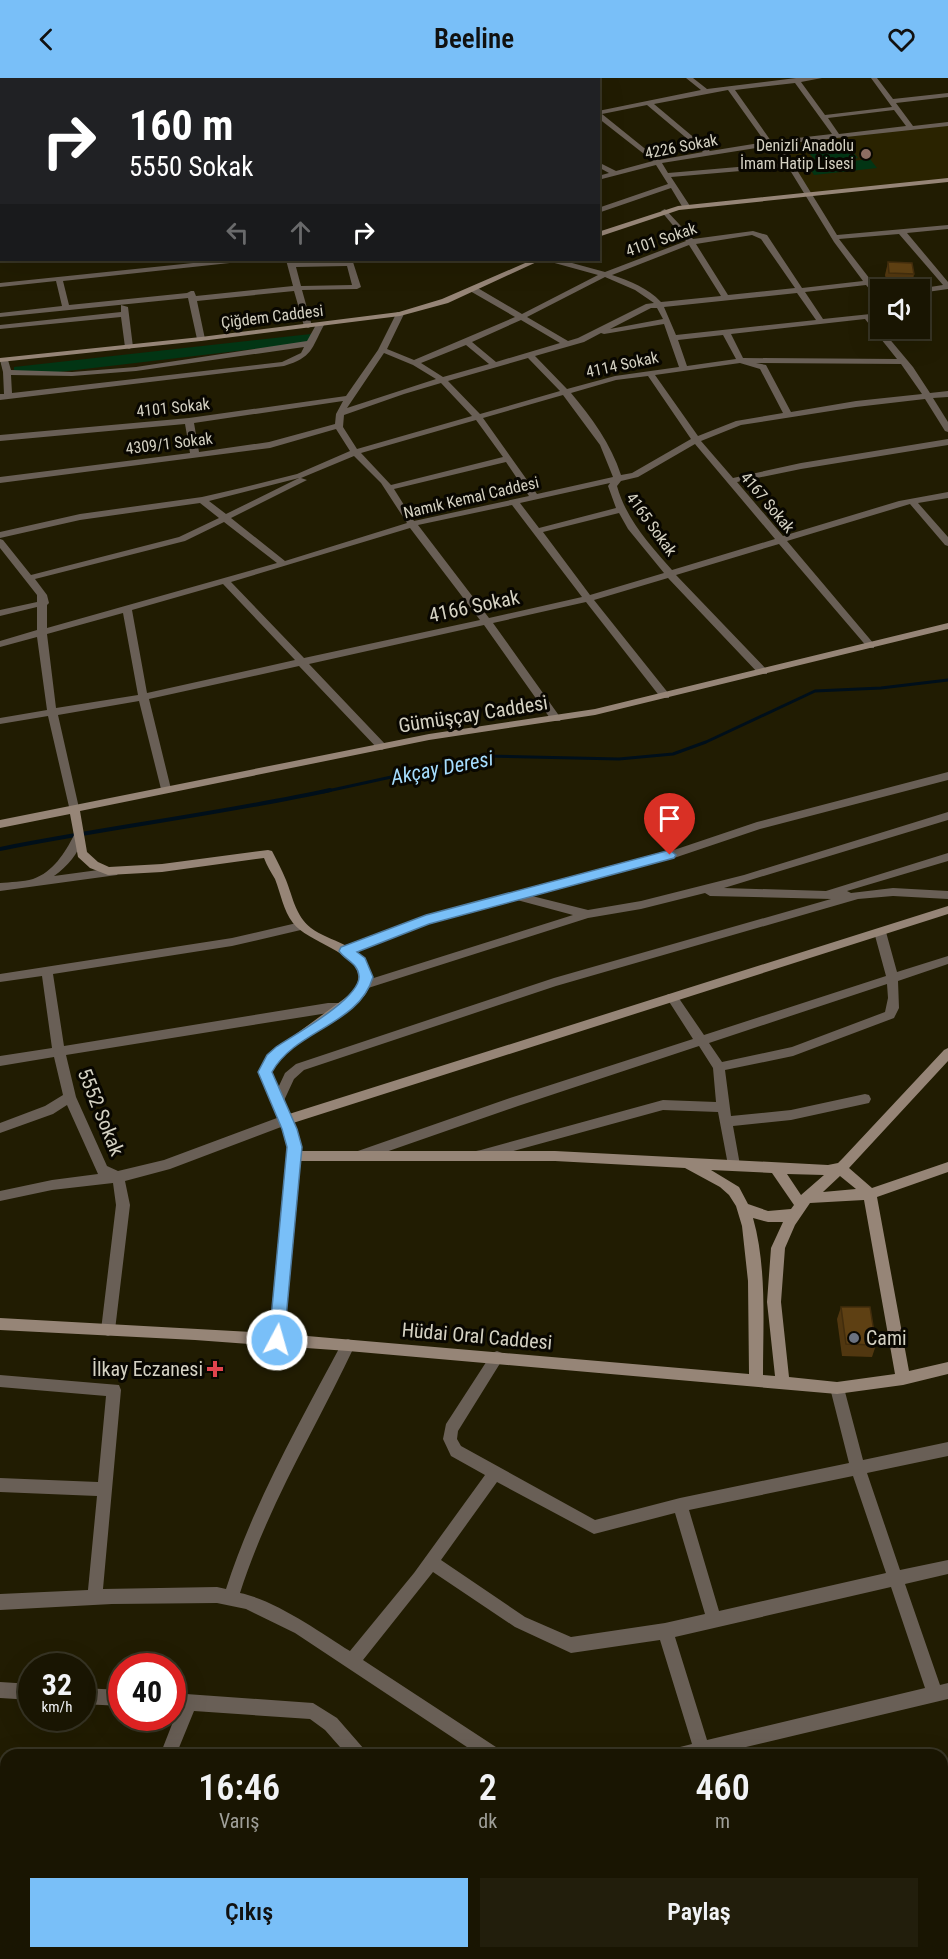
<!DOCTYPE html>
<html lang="tr">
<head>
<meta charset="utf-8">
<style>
  body { margin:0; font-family:"Roboto Condensed",sans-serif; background:#221e0c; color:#f1f3f6; height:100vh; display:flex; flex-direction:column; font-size:22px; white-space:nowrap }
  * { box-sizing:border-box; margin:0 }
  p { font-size:20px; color:#9f9f99 }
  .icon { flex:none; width:33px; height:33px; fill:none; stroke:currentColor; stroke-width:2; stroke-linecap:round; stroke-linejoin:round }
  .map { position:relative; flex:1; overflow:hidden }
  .details { position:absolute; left:0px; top:1671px; width:948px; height:210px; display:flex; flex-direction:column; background:#191502; border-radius:18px 18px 0 0; box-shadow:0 6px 24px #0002,0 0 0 2px #373424 }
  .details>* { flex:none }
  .guide { position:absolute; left:0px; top:0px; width:600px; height:183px; box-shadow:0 6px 24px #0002,0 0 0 2px #373424; background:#202124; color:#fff; overflow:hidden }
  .fabs { position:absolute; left:870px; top:201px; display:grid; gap:12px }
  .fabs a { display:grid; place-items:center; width:60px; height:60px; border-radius:0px; background:#191502; box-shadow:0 6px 24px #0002,0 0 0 2px #373424; font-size:30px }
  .speed { position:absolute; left:18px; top:1575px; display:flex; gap:12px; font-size:30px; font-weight:700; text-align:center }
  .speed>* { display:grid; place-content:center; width:78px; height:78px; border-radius:50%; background:#191502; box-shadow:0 6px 24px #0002,0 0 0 2px #373424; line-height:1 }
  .speed small { font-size:15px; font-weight:400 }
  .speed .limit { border:9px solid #d22; background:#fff; color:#111 }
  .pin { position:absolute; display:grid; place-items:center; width:51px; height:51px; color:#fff; margin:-62px -26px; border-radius:50% 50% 50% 0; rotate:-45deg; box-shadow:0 0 6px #0007 }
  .pin .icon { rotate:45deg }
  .me { position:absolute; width:66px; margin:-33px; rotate:6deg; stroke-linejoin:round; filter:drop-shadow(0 0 4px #0008) }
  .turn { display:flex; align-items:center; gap:21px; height:126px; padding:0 30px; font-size:27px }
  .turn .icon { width:78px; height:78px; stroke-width:2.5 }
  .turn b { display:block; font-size:42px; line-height:51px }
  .lanes { display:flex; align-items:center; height:57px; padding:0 30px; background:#0003; justify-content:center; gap:30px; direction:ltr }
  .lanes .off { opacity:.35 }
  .eta { display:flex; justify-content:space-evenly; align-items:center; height:102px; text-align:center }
  .eta b { font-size:36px; font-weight:600; line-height:42px }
  .primary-button { display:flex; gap:12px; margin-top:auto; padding:12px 30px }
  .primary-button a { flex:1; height:69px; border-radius:0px; background:#79bff8; color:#111; font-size:24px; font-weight:600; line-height:69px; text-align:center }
  .primary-button a+a { background:#221e0c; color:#f1f3f6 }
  header { display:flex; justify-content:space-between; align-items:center; height:78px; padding:0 30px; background:#79bff8; color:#111; font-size:27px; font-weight:600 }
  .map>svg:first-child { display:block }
</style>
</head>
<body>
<header><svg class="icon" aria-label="back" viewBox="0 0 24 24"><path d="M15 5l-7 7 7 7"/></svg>Beeline<svg class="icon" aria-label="heart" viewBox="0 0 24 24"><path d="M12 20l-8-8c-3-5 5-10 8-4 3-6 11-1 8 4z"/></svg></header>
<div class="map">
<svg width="948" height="1881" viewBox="0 0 948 1881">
  <rect width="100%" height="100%" fill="#211c02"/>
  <polygon fill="#2a2300" points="948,46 948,103 807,116 777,65"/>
  <g fill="#023514">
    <polygon points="848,68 858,80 818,85 807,73"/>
    <polygon points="870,81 877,90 814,97 808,88"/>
    <polygon points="311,256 311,261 304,265 289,267 42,296 14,297 14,289"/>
  </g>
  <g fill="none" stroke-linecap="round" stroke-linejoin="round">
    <polyline stroke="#000f1a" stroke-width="2" points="571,2 577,0"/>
    <polyline stroke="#000f1a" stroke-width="3" points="323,714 487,678 619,681 673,676 706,664 815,613 881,610 948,602"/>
    <path stroke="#000f1a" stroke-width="4" d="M0,771c109,-22 221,-35 330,-59"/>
    <g fill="#695f56" fill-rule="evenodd">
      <polygon points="35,0 56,0 32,2"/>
      <polygon points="86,0 93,0 94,2 87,2"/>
      <polygon points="253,0 259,0 260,2 253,2"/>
      <polygon points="383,0 390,0 391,2 384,2"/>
      <polygon points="463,0 473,0 460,2"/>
      <polygon points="530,0 537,0 538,2 531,2"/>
      <polygon points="548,0 558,0 545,2"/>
      <path d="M686,0h7l14,11 89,-11h26l-21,4 24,33 67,-8 -21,-29h6l16,21 55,-6v4l-52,6 17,23 35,-4v4l-167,18 56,91 111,-10v4l-41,4 41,49v7l-28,4v-3l-3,-1 26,-4 -44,-51 -60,5 41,53v6h-3l-11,-13 -61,7 18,27 57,-6v4l-8,1 41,49 17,26 18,-2v6l-15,1 15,24v10l-3,-1 -20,-32 -69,8 -115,18 -40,16 32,37 68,-15 147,-24v6l-147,24 -64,13 46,54 116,-35 49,-9v6l-30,5 30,34v9l-3,-1 -35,-41 -123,37 87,103v4h-6l-89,-104 -103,31 91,95v4h-8l-91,-96 -74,22 75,94v4h-8l-75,-96 -93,21 67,94 1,2 -1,2h-8l-68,-96 -175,39 77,81 1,2 -5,3 -4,-1 -79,-83 -150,33 22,90 -5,4 -5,-4 -22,-88 -81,14 21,93 -5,4 -4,-1 -22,-95 -48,8v-6l47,-8 -10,-73 -37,10v-6l37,-11v-23l-37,9v-6l37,-8v-7l-37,-47v-9l3,1 28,35 148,-38 40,-19 -19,-15 -120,17 -80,18v-6l80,-18 122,-17 39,-9 56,-14 53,-23 -14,-22 -66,19 -270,35v-6l190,-24 -5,-29 -185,17v-6l189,-17 157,-22 32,-46 19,-38 7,2 -17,35 27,11 101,-43 -45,-26v-4h6l46,27 76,-39 -47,-13v-2h10l44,12 81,-31 -25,-30 4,-2 28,30 60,-8 14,4 35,53 61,-7 -29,-39 -46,-75 -117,10 19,29 -1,2h-6l-12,-20 -73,25v-5l70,-24 -12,-19 -58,15v-4l11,-3 -11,-6v-5l18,9 37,-10 -55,-43v-7l103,-21zM795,5l37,51 -61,7 -36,-51zM728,12l37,52 -55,9 -56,-47zM647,27l56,47 -44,8 -57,-46zM894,32l12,16 -67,8 -11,-16zM775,67l11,18 -118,10 -6,-10zM752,157l9,4 34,49 -67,7 -32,-51zM689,167l32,51 -60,6c-13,-14 -31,-21 -49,-27zM605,199l30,13 19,13 -8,1 -68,34 -10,3 -41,-24zM797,215l19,27 -140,15 -12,-28zM651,230h6l6,11 -53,10zM865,241l32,40 -154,-1 -12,-24zM521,242l39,23 -64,19 -24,-20zM664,246l15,43 -64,9 -48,13 -32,-33 49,-14 17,-9 3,1zM723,257l13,24 -49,7 -9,-26zM466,267l23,19 -46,13 -22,-14zM384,275l29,12 23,14 -89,29zM528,280l32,33 -80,23 -32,-33zM740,285l20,6 23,44 -47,8 -38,15 -43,-61zM756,285l145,1 21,30 -66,7 -65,11 -25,-47zM648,298l43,63 -59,34 -11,2c-10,-31 -29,-57 -50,-82l45,-13zM441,305l31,33 -115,33 -14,-22 1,-12 60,-21zM563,317l37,50 13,32 -76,17 -54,-76zM343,323l-7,13 -1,10 -66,18 -70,10 -5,-29zM476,342l27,37 -112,28 -30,-32zM695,366l80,95 -103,31c-22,-25 -46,-51 -55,-84l4,-5 17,-4zM354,378l27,27 26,40 -122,38 -54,-43 76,-38 -6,-2zM506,384l23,34 -115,25 -20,-32zM299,400l-73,36 -17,-13zM610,405l-2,3 8,22 -77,20 -19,-25zM512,427l70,92 -93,21 -71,-93zM619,435l9,16 36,44 -74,22 -47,-63zM224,444l53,41 -230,65v-23l2,-2 -2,-8 -12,-16 150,-38zM410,450l70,92 -176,38 -73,-76zM223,506l72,76 -148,33 -15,-83zM123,535l15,82 -82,13 -9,-74z"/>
      <rect x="0" y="3" width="2" height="4"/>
      <polygon points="0,117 2,117 0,122"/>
      <rect x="0" y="147" width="2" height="4"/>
      <rect x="0" y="175" width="2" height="4"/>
      <path d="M222,182h21l-4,2 -176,19 6,24 118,-12 4,-2h3l2,5 97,-10 -7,-26h7l2,3 58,-1 8,25 -4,2 -55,1 10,36 -4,2 -4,-2 -10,-35 -97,10 8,38 -4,2 -4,-2 -9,-41 -188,19v-4l62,-7 -6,-25 -56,6v-4zM347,188l5,19 -51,1 -5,-19z"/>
      <polygon points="121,227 128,229 133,269 129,271 125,269 121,239 0,251 0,247 121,234"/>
      <path d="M317,245l7,2c-13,24 -11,32 -40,41l-284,34v-6h4l-1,-22 -3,-12 4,-2 4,2 3,10 61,2 64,-5 171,-26zM304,269l-3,6 -19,9 -270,31 -1,-18 61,1 64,-5z"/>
      <polygon points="948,694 948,702 760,751 674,780 532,818 588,832 641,823 744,797 948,734 948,742 724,810 826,813 948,775 948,783 847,813 851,815 893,810 948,813 948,821 893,818 858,821 556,908 304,992 294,1001 281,1029 273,1029 271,1025 285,995 296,986 554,900 831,821 710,818 705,815 641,831 588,840 365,911 361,910 359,907 361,904 573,837 517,822 429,845 346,877 340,873 342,870 426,838 668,774 757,744"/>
      <path d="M78,756l5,4c-5,16 -15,28 -29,38l59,-8 4,1 2,3 -2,3 -117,16v-8c10,-1 23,-1 33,-4 20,-7 32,-26 41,-44z"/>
      <polygon points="301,844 305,845 307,848 305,851 232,868 53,896 64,968 328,925 343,925 349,930 343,935 328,935 66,977 76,1019 107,1088 118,1093 164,1082 285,1037 289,1038 291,1042 289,1046 170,1091 125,1103 130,1127 115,1252 113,1256 108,1258 103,1256 101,1252 116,1127 113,1105 52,1112 0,1123 0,1113 52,1102 98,1096 67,1027 53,1036 0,1055 0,1045 45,1028 63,1017 54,979 0,988 0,978 52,970 42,898 0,904 0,896 232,860"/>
      <path d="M880,850l6,4 11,40 51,-16v8l-50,17 1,27 -5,10 -101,38 -68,14 6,46 60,-6 74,-16 4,1 2,4 -2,4 -78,17 -58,6 7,39 -1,4 -5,1 -5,-1 -1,-4 -10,-53 -55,-2 -182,50 -5,-1 -1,-4 1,-4 5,-1 182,-50 53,2 -3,-34 -14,-22 -181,60 -158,55 -5,-1 -1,-4 1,-4 155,-54 183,-59 -25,-39 -2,-3 2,-3h8l28,41 182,-59 -12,-44zM887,906l1,14 -3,14 -93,35 -70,15 -13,-19z"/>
      <path d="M348,1261l5,2 2,4c-39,83 -87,160 -115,248 35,7 80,39 110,58l64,-78 71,-98 -34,-19 -8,-17 3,-15 46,-71 5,-2 5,2 2,4 -46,74 -1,8 4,7 134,74 85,-22 169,-35 -19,-75 2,-5 5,-1 5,1 2,5 19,72 85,-18v14l-81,17 33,97 48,-10v14l-43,10 35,101 8,-2v16l-236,56h-42l2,-6 20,-5 -32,-104 -89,13 -56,-26 -82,-55 -70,88 136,89 2,6h-22l-184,-122 -49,-24 -29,-6 -105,1 -112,6v-16l88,-4 9,-94 -97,-4v-14l98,4 8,-86 -106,-9v-12l119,10 2,5 -18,199 114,-2 9,2c28,-87 74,-167 117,-248zM853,1398l33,97 -167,38 -30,-101zM497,1404l97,52 81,-21 30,101 -40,9 -94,14 -46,-20 -84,-57zM891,1509l34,101 -218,52 -32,-103z"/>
      <polygon points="0,1604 32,1606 32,1622 0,1620"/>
      <polygon points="82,1610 122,1612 122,1628 82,1626"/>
      <polygon points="172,1615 313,1625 337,1640 364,1671 366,1677 347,1677 325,1652 310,1641 194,1633 176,1677 160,1677 178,1631 172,1631"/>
      <polygon points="948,1702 948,1718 942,1719 942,1703"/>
      <polygon points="948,1743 948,1759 942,1761 942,1745"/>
      <polygon points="163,1875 184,1875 187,1881 166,1881"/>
      <polygon points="602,1875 644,1875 641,1881 599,1881"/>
    </g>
    <g fill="#968577" fill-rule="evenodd">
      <polygon points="948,100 948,104 679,132 598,159 598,154 678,128"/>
      <polygon points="532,182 541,182 448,225 400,238 201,263 0,284 0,280 201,259 399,234 442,221"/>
      <path d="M948,545v6l-353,86 -166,25 -349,71 7,41 11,10 11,5 53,-3 106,-14 4,1c5,10 10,19 14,29 7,17 9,35 25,48 18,14 50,16 58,41 11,29 -32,48 -51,61 -17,11 -37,24 -47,42l18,42 659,-208v8l-655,209 7,28h255l273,14 10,-2 5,-5 101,-108 4,-2v13l-99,107 23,20 76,-26v10l-71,25 32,174 39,-9v12l-45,11 -66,9 -489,-43 -153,-11 -195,-10v-12l271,15 17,-186 -5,-18 -24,-57 9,-16 9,-8 75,-55c28,-37 -42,-47 -59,-70 -10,-13 -12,-29 -18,-44 -4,-7 -8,-13 -11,-21l-102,14 -54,3 -18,-7 -12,-11 -8,-43 -70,14v-8l429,-86 166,-25zM299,1083h256l130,7 35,19 9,8 7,11 6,20 6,55 1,93 -465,-40zM711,1092l61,3 22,32 -3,4 -23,2 -20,-7 -9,-17zM787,1096l37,1 -23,20zM840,1098l16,13 -33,3zM864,1122l31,174 -58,8 -48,-5 -8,-75 4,-54 10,-23 15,-22zM753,1140l15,4h15l-12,26 -4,54 8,74 -12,-1c0,-51 4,-108 -10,-157z"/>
    </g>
    <g fill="#b9a291" fill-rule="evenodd">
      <polygon points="283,0 297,0 282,2"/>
      <polygon points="312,0 325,0 310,2"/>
      <rect x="0" y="58" width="2" height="6"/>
    </g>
  </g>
  <g fill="#513710">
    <polygon points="888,184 914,196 912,209 887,208 885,197"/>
    <polygon points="841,1229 876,1267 872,1279 842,1278 837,1241"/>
  </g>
  <g fill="#5e4013" stroke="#422d0d" stroke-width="1.5">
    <polygon points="888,184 912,185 914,196 889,195"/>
    <polygon points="841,1229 870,1229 876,1267 846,1266"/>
  </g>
  <path fill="#79bff8" stroke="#4f7ca1" stroke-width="1.5" d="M670,772l6,5 -2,3 -245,66 -72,28 8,6 8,19c-14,48 -78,53 -101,95l25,57 5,18 -18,193 -2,5 -5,2 -6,-2 -2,-5 18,-193 -5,-18 -24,-57 9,-17 9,-8c18,-12 85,-49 83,-71 -1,-13 -14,-16 -20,-25l2,-4 85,-32z"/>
  <circle fill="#8d6e63" stroke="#090701" stroke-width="2" cx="866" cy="76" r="6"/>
  <circle fill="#6b7280" stroke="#090701" stroke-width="2" cx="854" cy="1260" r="6"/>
  <path fill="#e0444e" stroke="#090701" stroke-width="2" d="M212 1282h6v6h6v6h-6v6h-6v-6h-6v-6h6z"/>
  <g text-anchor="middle" stroke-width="6" stroke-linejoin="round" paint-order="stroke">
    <g font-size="16" fill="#d5d2c3" stroke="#090701" text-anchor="end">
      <text x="854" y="73">Denizli Anadolu<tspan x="854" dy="18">İmam Hatip Lisesi</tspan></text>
    </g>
    <g font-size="16" fill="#d5d2c3" stroke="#090701">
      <text transform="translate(681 68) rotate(-11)" y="6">4226 Sokak</text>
      <text transform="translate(661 161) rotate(-19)" y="6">4101 Sokak</text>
      <text transform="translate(272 238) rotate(-7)" y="6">Çiğdem Caddesi</text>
      <text transform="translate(622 286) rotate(-12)" y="6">4114 Sokak</text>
      <text transform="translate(173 329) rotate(-6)" y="6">4101 Sokak</text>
      <text transform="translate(169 365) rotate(-7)" y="6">4309/1 Sokak</text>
      <text transform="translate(471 419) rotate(-13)" y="6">Namık Kemal Caddesi</text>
      <text transform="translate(768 424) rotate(50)" y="6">4167 Sokak</text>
      <text transform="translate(652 446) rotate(54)" y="6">4165 Sokak</text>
    </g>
    <g font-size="20" fill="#d5d2c3" stroke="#090701">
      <text transform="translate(474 528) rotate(-12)" y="7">4166 Sokak</text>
      <text transform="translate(473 636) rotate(-9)" y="7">Gümüşçay Caddesi</text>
      <text transform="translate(101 1034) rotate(68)" y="7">5552 Sokak</text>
      <text transform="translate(477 1258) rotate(5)" y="7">Hüdai Oral Caddesi</text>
    </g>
    <g font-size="20" fill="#d5d2c3" stroke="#090701" text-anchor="start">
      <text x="866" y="1267">Cami</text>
      <text x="203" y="1298" text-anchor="end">İlkay Eczanesi</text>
    </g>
    <g font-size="21" font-style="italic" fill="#a6ddfe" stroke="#090701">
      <text transform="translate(442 690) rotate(-11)" y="7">Akçay Deresi</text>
    </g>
  </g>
</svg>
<div class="fabs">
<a><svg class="icon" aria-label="sound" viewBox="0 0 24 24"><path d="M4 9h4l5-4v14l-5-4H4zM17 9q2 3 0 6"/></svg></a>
</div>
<div class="speed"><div>32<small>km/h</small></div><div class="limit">40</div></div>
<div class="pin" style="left:670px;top:777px;background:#d93025"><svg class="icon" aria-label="arrive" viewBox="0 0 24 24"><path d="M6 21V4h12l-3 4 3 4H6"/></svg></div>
<svg class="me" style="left:277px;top:1262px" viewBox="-20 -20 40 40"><circle r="17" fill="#79bff8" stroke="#fff" stroke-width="3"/><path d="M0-11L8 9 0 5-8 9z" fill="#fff"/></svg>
<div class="guide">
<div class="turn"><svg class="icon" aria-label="right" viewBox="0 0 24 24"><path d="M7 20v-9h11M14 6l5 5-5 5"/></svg><div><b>160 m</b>5550 Sokak</div></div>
<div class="lanes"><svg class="icon off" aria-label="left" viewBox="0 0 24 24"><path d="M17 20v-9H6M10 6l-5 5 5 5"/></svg><svg class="icon off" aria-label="ahead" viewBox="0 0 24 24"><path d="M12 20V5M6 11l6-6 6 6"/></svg><svg class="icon" aria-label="right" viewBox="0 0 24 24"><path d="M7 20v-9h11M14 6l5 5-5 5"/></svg></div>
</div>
<section class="details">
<div class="eta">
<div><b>16:46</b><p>Varış</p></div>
<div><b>2</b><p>dk</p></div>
<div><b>460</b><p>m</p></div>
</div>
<div class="primary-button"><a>Çıkış</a><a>Paylaş</a></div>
</section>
</div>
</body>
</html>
